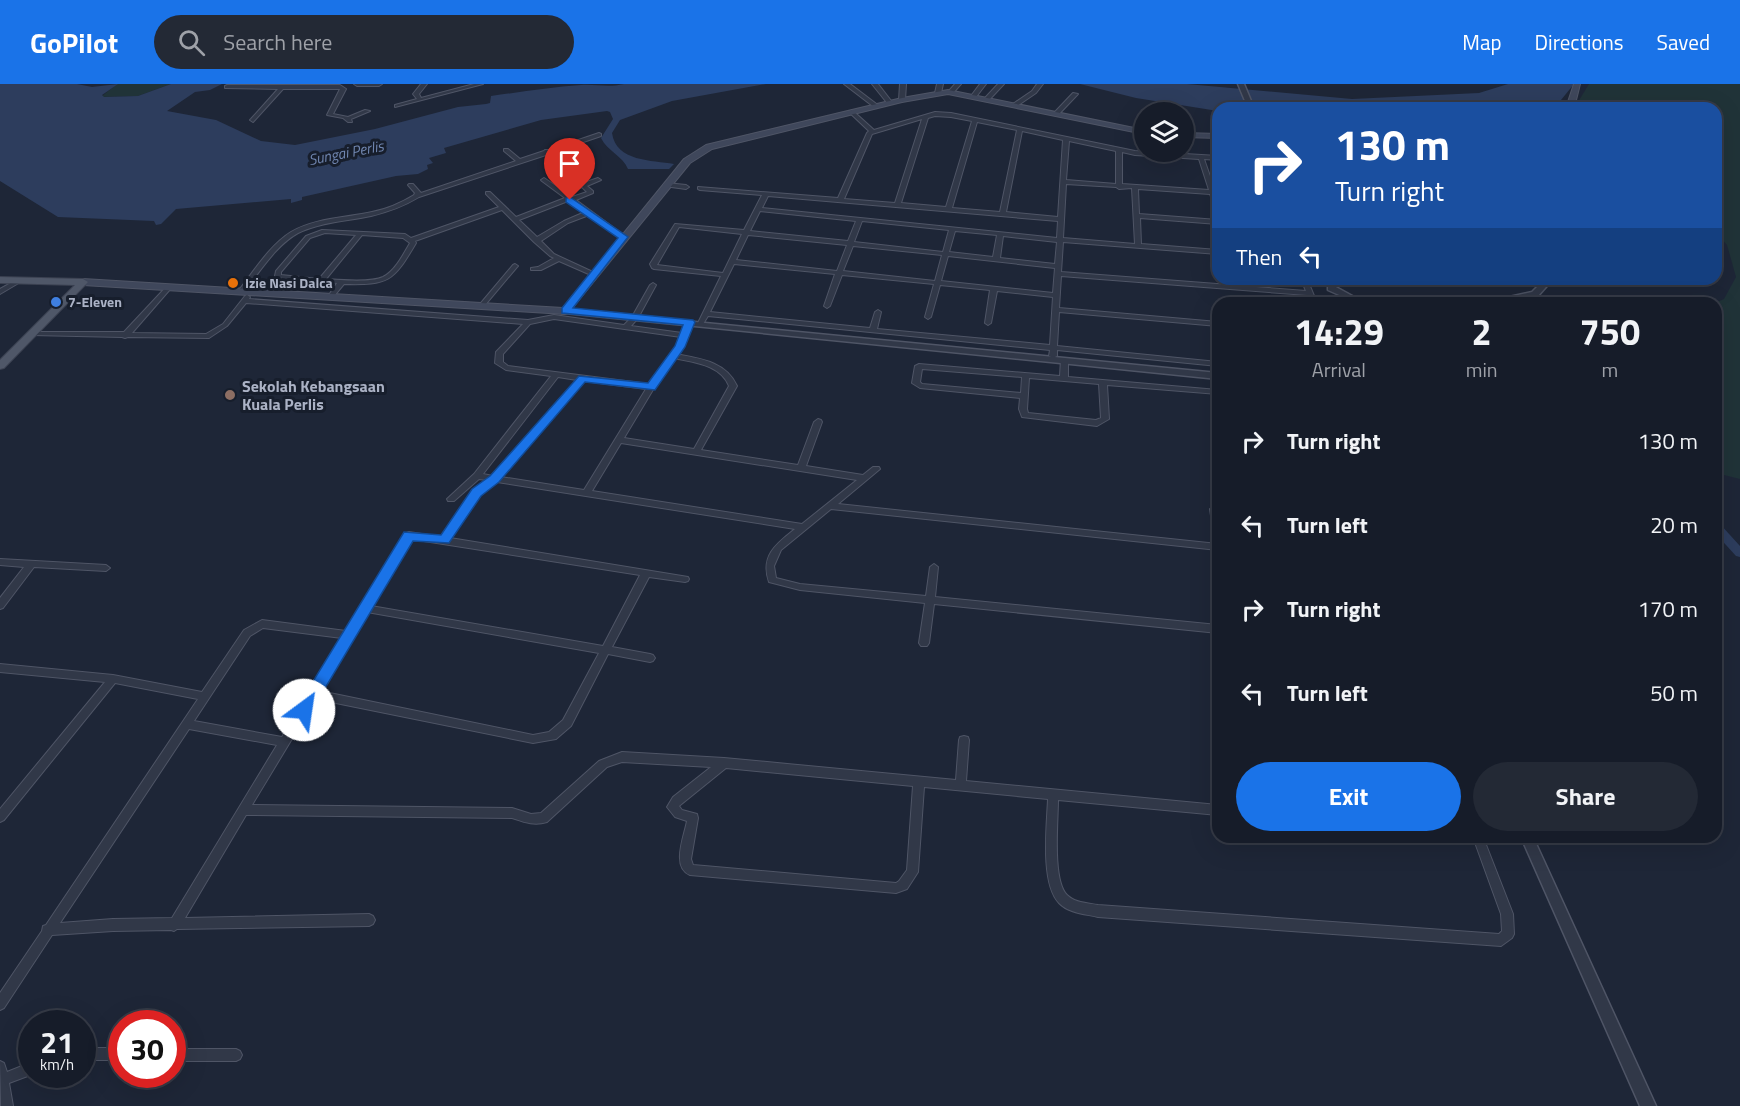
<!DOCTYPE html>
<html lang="en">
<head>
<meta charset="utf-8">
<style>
  body { margin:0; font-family:"Titillium Web",sans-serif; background:#232935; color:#f1f3f6; height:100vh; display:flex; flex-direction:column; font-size:22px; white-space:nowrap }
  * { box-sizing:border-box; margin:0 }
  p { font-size:20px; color:#9ea1a8 }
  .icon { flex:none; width:33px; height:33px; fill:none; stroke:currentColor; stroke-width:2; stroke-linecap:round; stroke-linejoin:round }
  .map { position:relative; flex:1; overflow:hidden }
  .drawer { position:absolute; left:1212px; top:213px; width:510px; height:546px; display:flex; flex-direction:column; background:#161c29; border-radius:18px; box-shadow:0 6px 24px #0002,0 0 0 2px #353a46 }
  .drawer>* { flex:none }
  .guide { position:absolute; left:1212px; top:18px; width:510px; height:183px; border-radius:18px; box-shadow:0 6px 24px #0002,0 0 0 2px #353a46; background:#1a4fa0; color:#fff; overflow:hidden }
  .tools { position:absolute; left:1134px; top:18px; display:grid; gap:12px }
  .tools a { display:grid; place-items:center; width:60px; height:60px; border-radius:50%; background:#161c29; box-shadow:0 6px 24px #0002,0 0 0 2px #353a46; font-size:30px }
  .speed { position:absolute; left:18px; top:926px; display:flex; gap:12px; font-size:30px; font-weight:700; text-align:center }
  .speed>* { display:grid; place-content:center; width:78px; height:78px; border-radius:50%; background:#161c29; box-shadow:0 6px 24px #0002,0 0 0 2px #353a46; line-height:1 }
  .speed small { font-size:15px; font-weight:400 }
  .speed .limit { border:9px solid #d22; background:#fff; color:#111 }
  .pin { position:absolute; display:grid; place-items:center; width:51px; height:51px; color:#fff; margin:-62px -26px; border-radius:50% 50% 50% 0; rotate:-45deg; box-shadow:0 0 6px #0007 }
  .pin .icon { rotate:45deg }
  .me { position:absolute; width:66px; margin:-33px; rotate:31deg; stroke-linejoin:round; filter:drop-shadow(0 0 4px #0008) }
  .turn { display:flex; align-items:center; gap:21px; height:126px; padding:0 24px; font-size:27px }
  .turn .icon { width:78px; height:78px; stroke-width:2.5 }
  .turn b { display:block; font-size:42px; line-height:51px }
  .then { display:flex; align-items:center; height:57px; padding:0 24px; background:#0003; gap:12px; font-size:22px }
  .eta { display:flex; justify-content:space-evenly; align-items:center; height:102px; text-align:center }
  .eta b { font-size:36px; font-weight:700; line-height:42px }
  .button { display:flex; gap:12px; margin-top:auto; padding:12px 24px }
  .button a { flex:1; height:69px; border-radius:36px; background:#1a73e8; color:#fff; font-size:24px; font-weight:700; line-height:69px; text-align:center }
  .button a+a { background:#232935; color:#f1f3f6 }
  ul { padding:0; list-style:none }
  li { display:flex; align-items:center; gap:18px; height:84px; padding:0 24px }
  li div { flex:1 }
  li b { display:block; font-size:22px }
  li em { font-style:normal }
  header { display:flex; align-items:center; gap:36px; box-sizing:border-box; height:84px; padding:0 30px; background:#1a73e8; color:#fff }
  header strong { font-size:28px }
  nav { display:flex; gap:33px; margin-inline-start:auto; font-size:21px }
  .search { width:420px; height:54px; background:#232935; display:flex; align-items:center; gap:15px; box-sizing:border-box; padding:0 21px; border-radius:33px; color:#9ea1a8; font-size:22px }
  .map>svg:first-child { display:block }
</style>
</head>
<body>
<header>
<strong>GoPilot</strong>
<div class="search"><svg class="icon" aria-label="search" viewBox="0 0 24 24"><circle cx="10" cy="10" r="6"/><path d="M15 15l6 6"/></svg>Search here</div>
<nav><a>Map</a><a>Directions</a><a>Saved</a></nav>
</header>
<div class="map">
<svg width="1740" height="1022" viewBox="0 0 1740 1022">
  <rect width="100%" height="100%" fill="#1e2637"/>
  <g fill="#203338">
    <polygon points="117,0 171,0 138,12 101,13"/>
    <polygon points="1589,0 1740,0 1740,395 1716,389 1715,219 1724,215 1736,193 1727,161 1716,149 1716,24 1578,24 1578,18"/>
  </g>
  <g fill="#2d3d5d">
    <path d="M0,0h77l15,3 26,-3 -16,11 2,2 34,-1 33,-12h51l-12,6 -15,2 -28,19 49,9 45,21 34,4 80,-16 83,-22 28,-3 4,-1 1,-7c30,-4 60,-9 90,-11 15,-1 27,3 43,-1h142l-94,17 -52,19 -8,13c4,29 40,27 62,31l-5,5h-41c-5,-13 -21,-18 -27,-31l12,-19 -3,-7 -3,-1 -66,9 -97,28 2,5 -17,5 4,5 -6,2 1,4 -10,5 -22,2 -94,21v3l-11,3v-4l-115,10 -15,15 -5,1 -2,-4 -96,-4 -58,-36z"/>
    <polygon points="1080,0 1187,0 1352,15 1479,9 1508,0 1574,0 1561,16 1547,24 1218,24 1218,27 1136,14"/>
  </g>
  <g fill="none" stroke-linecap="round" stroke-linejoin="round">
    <polygon fill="#2d3d5d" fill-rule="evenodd" points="1716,439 1720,440 1740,462 1740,473 1736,472 1716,450"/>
    <defs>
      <g id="minor">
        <polygon points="354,0 382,0 379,2 357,2"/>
        <polygon points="421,0 427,0 419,10 421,14 474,0 483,0 395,23 395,21 417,15 413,10"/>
        <polygon points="844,0 850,0 879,22 874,23"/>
        <polygon points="872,0 878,0 892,18 892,20 888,20"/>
        <polygon points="900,0 906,0 905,16 902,18 899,16"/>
        <polygon points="937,0 943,0 941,9 938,11 935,9"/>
        <polygon points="955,0 961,0 953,9 949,9 948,8"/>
        <polygon points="980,0 986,0 976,13 972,13 971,12"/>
        <polygon points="998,0 1004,0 989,16 985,16 985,14"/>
        <polygon points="1037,0 1043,0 1036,9 1017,22 1013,22 1013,20 1032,7"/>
        <polygon points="227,1 340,1 346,5 333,30 348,33 365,26 370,27 351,35 352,38 348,38 343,34 327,31 340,5 283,5 253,38 250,36 251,35 278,5 225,4 225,2"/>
        <polygon points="1073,9 1078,10 1058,31 1054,31 1054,29"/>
        <path d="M852,26l22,20 61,-18 16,1 184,38 83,5v4l-14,-1 14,40v11l-3,-2 -5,-14 -72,-5 1,25 79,6v4l-78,-6 1,26 77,6v4l-155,-12 -2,30 245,19 -5,-12h6l10,24h-6l-4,-8 -246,-19 -2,32 159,14v4l-159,-14 -2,34 161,16v4l-161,-16v6l-4,2 -4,-2 1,-6 -342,-34 -5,8h-4l-1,-1 23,-47 -67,-7 -2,-1 -2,-4 25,-40 69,6 18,-35 -62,-5 -2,-1v-2l140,11 29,-65 2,-2 -19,-18 -1,-1zM935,32l16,1 21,4 -26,86 -45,-4 27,-85zM922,35l-27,84 -51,-4 28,-65zM977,38l40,8 -17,82 -48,-4zM1022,47l41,9 -5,77 -52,-5zM1069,57l47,10v33l-50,-4zM1122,68l13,3 64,4 10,31 -87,-6zM1066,100l50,3 3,2 13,-1 3,56 -72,-6zM768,112l290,25 -1,17 -295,-30zM760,127l96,10 -8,20 -98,-10zM862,137l87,9 -6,22 -89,-10zM679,143l63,7 -19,39 -66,-8zM955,147l42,4 -4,22 -44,-5zM748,151l99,10 -10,26 -101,-11zM1003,152l54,6 -2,22 -55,-6zM853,162l89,9 -7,26 -92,-10zM948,172l107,12 -2,25 -112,-12zM734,180l101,10 -11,32 3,2 3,-2 12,-31 92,9 -9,33 3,2 3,-2 9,-32 50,5 -5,33 3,2 3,-2 6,-32 56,6 -3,48 -173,-16 4,-17 -3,-2 -3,2 -5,16 -160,-16z"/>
        <path d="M599,49l2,1v2l-47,16 11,5 23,16v2h-4l-23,-16 -12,-5 -130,43c-15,9 -31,15 -48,19 -24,5 -50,6 -73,17 -22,12 -38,39 -54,58l-2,1 -3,-2c15,-19 31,-45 52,-58 24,-14 54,-14 81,-20 15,-3 29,-9 42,-17l1,-2 -7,-8 1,-1h4l8,9 95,-32 -12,-10v-2h4l12,10 24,-8 1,-1h4z"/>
        <path d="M544,94l28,19 15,-5 -5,-5 -11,4 -3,-2 1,-1 29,-10 3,2 -14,6 6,5v2l-17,7 49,36v2h-4l-32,-23 -21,8 -27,18 13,13 41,19v2h-4l-32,-14 -18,9h-10v-2l7,-1 16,-9 -4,-2 -16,-14 -32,-32 -87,31 1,2c-23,39 -27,42 -72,41l-10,12h-4l-1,-1 8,-12 -51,-4 -11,-3 1,-5 30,-35 16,-6 83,4 6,4 88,-31 -13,-13v-2h4l26,25 49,-19 -23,-17 -1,-1zM568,117l17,11 -21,9 -27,16 -18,-17zM325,149l31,2 -37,44 -38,-4v-3l29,-34zM362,151l41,3 7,5c-7,12 -15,28 -27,34 -13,6 -43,3 -57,2z"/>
        <polygon points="666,99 686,101 689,103 686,105 664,102 663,101"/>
        <polygon points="515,180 518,182 517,183 485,221 481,221 481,219 513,181"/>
        <polygon points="20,194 22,195 22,197 0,210 0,205"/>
        <path d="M653,199l3,2 -18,33 -7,8 51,7 6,-12h4l1,1 -9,25 -30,41 -30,50 70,11 35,-63c-8,-20 -31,-23 -51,-27l-1,-2 4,-2c22,4 46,8 56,31l-36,64 97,15 16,-43 4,-3 3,1 1,2 -16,44 57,9 10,-8h6l1,2 -42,35 380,40v6l-387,-41 -50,41 -7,16 2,12 24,6 126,12 4,-29 4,-3 4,3 -3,30 283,28v8l-284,-29 -5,39 -2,3h-6l-2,-3 6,-40 -125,-13 -31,-8c-9,-26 7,-38 26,-53l-298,-47 -17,12 -30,44 238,39 1,2 -1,2 -3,1 -36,-5 -37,70 38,7 3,1 2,3 -2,3 -3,1 -42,-8 -37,72 -15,13 -23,4 -217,-44 -64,106 260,3 19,6 10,-1 58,-52 23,-9 102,6 232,22 3,-40 1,-3 4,-1 4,1 1,3 -3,41 252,24v10l-160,-15c0,21 -6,80 9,95 8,8 21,8 31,10l401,29 3,-3 -1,-17 -28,-77h10l30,77 1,20 -2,4 -11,8 -403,-29c-12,-3 -30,-4 -39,-14 -19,-20 -12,-78 -11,-104l-124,-12 -6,85 -11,17 -11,4 -206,-18c-19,-8 -6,-38 -3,-54l-12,-4 -8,-10 6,-10 38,-30 -89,-5 -15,5 -60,55c-13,4 -23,0 -35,-4l-266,-3 -61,103 184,-4 4,2 2,4 -2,4 -4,2 -192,3 -3,2 -3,-1 -58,1 -61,4 -48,73 -4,2v-17l42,-62 1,-5 3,-1 152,-226 -83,-16 -111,137 -4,2v-13l105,-127 -105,-10v-8l113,11 89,17 42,-62 18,-10 84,11 60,-98 3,-1 32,5 33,-47 13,-10 -8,-1 -25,22h-6l-1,-2 27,-25 77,-98 -45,-6 -11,-7 1,-11 27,-28 -277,-21 -19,23 -18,12 -81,-1 -3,1 -3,-1 -90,-2 -2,-1v-2h94l44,-47h4v2l-40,46 74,1 17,-10 22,-28 2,-1 3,2 -1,2 279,21 26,-5 70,10 8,-8 18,-32zM554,235l127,18 -4,10 -28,37 -141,-18 -5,-4v-8l27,-30zM558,293l19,3 -84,96 -10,-2zM584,297l62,8 -62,101 -83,-13zM621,359l236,37 -55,44 -210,-33zM411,455l229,36 -37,71 -232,-40zM367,528l232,41 -36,67 -14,12 -16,3 -213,-44zM263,544l79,10 -60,99 -88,-16 56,-85zM189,645l88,16 -105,173 -59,1 -53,4zM726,684l187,18 -6,84 -8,11 -3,2 -203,-18 -2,-6 7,-41 -1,-4 -15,-4 -3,-4z"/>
        <path d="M1061,275h6l1,2v16l150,13v4l-111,-9 2,34 -12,7 -75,-9 -3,-8 1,-11 -100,-10 -8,-5 3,-17 4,-2 141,12zM922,285l100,8 -1,16 -99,-9 -2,-2zM1029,294l70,6 2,34 -5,2 -68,-7 -1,-4z"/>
        <polygon points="1214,422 1218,425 1218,455 1214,452 1210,425"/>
        <polygon points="0,475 106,481 110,484 106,487 34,483 3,524 0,525 0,514 24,483 0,481"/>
        <rect x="82" y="964" width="40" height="12"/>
        <polygon points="172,965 236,965 240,967 242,971 240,975 236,977 172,977"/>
        <polygon points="0,977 4,979 7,988 32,978 32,990 33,990 9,999 13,1022 1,1022"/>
      </g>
      <g id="tertiary">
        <polygon points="1238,0 1244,0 1254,24 1248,24"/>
        <polygon points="1545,195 1553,195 1538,212 1505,219 1490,219 1491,217 1532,208"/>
        <polygon points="1328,202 1334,202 1356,214 1447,217 1451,219 1336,218 1332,216 1333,214 1346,214 1328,206"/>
        <polygon points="562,225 1218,289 1218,295 565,229 562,229"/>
        <polygon points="1521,753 1533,753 1656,1022 1640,1022"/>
      </g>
      <g id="secondary">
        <polygon points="1574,0 1580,0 1574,24 1566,24"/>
        <polygon points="948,6 1144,46 1144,50 948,10 902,18 712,65 690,79 568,229 565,230 83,201 79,198 83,195 563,224 684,75 706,61 902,14"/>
        <polygon points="1184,49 1218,50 1218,54 1184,53"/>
      </g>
      <polygon id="primary" points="0,193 83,195 88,198 4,284 0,285 0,276 75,201 0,199"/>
    </defs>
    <use href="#minor" stroke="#4f5566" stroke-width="2"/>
    <use href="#tertiary" stroke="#4f5566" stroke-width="3"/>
    <use href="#secondary" stroke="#4f5566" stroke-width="2"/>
    <use href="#primary" stroke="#3b4151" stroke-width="2"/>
    <use href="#minor" fill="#313848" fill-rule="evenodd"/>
    <use href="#tertiary" fill="#313848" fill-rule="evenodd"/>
    <use href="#secondary" fill="#3f475b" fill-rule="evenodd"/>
    <use href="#primary" fill="#4f5768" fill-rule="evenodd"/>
  </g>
  <polygon fill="#1a73e8" stroke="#114b97" stroke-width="1.5" points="570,113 628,153 573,224 693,236 695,238 685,263 655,306 585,298 499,398 481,412 449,459 413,457 309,631 298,631 296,626 298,622 404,448 441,451 472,405 490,392 579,292 648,299 675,262 683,241 562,229 562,224 618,154 566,118 566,114"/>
  <circle fill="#e8710a" stroke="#171e2c" stroke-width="2" cx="233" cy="199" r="6"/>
  <circle fill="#3f7fe0" stroke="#171e2c" stroke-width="2" cx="56" cy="218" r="6"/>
  <circle fill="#8d6e63" stroke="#171e2c" stroke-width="2" cx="230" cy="311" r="6"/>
  <g text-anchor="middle" stroke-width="6" stroke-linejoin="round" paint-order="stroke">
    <g font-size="14" font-weight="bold" fill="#abb2c5" stroke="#171e2c" text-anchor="start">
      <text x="245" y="204">Izie Nasi Dalca</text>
      <text x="68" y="223">7-Eleven</text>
    </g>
    <g font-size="15" font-style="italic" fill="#7086b0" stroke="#171e2c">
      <text transform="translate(346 69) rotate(-11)" y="5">Sungai Perlis</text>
    </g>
    <g font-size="16" font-weight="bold" fill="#abb2c5" stroke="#171e2c" text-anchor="start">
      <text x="242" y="308">Sekolah Kebangsaan<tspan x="242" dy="18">Kuala Perlis</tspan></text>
    </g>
  </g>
</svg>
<div class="tools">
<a><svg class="icon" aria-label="layers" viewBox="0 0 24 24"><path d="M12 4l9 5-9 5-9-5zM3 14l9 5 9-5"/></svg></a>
</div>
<div class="speed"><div>21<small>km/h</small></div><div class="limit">30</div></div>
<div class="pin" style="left:570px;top:116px;background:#d93025"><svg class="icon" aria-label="arrive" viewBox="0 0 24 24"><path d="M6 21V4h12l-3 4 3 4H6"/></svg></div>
<svg class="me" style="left:304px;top:626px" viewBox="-20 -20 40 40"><circle r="19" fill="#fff"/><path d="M0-13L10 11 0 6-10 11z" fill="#1a73e8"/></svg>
<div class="guide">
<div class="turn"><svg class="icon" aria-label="right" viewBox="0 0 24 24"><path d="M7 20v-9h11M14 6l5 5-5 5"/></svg><div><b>130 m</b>Turn right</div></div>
<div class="then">Then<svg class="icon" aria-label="left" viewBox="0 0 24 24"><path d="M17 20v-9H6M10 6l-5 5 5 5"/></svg></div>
</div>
<section class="drawer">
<div class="eta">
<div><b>14:29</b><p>Arrival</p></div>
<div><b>2</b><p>min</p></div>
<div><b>750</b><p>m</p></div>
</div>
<ul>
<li><svg class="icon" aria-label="right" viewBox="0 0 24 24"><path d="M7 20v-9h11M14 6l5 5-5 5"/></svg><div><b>Turn right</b></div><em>130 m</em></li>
<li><svg class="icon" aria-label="left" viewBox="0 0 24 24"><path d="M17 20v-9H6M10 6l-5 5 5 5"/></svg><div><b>Turn left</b></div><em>20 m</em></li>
<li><svg class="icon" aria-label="right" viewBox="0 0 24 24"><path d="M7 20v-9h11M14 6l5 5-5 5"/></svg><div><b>Turn right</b></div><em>170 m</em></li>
<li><svg class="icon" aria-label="left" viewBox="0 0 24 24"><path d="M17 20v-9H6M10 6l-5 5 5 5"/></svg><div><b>Turn left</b></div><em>50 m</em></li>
</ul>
<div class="button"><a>Exit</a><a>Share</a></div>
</section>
</div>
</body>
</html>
